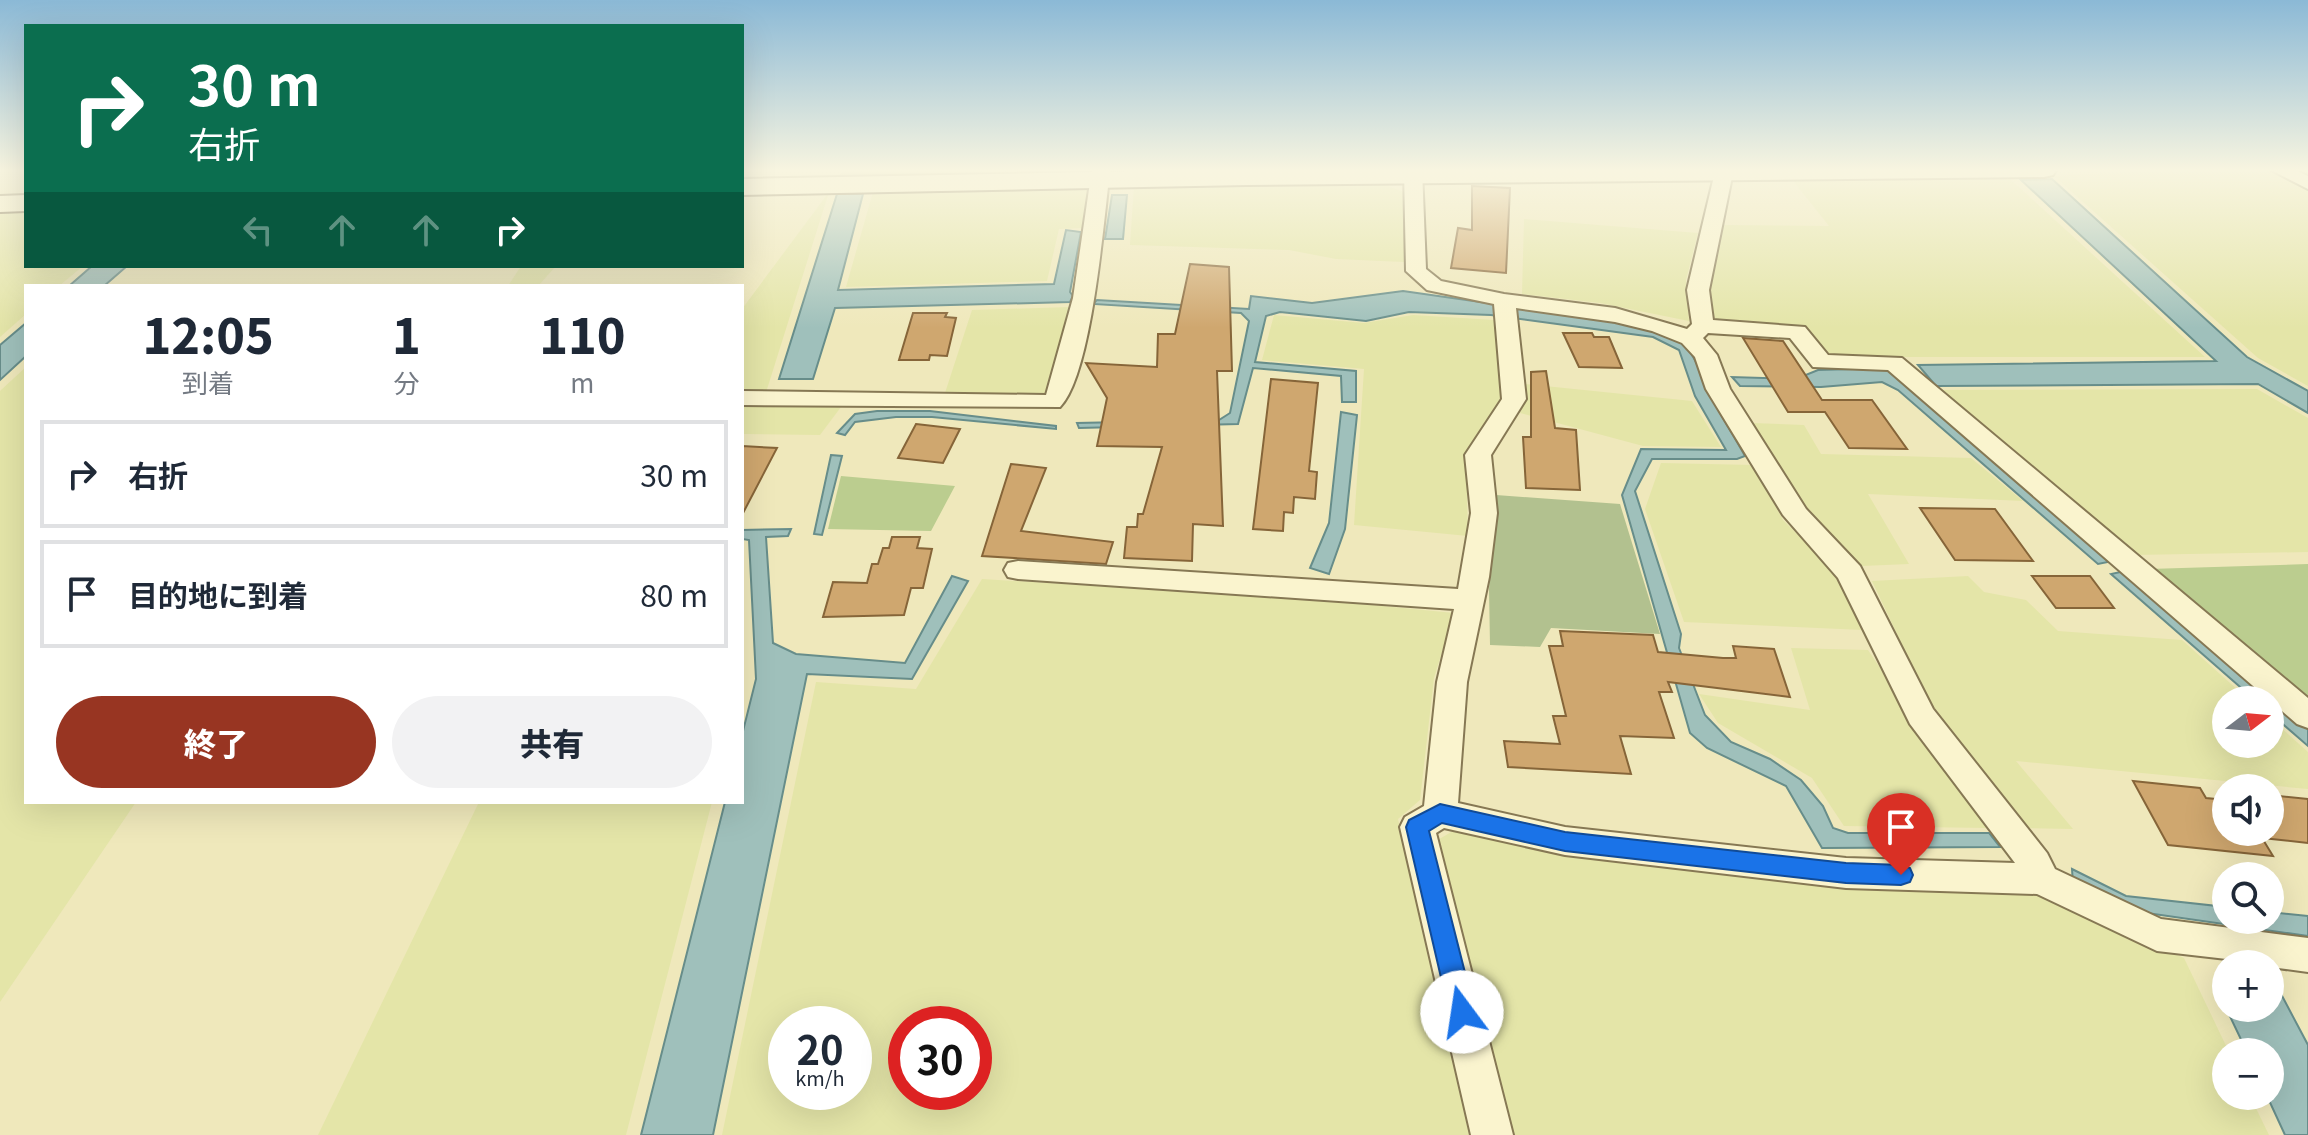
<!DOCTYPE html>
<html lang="ja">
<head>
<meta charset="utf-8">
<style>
  body { margin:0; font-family:Georgia,"Noto Sans JP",serif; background:#f2f2f3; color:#1f2937; height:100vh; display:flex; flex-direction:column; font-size:30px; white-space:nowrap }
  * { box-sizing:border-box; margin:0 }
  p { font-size:26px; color:#747a83 }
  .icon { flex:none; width:44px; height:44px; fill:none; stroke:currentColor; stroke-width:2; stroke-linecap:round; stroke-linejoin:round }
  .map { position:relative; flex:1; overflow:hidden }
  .sheet { position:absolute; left:24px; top:284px; width:720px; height:520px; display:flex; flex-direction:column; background:#fff; border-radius:0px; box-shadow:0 8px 32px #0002 }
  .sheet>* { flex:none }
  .guide { position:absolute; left:24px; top:24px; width:720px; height:244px; border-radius:0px; box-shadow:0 8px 32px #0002; background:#0b6e4f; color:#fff; overflow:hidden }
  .needle { width:52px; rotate:74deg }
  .controls { position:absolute; left:2212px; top:686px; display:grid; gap:16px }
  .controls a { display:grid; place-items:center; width:72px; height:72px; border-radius:50%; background:#fff; box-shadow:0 8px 32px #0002; font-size:40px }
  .speed { position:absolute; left:768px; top:1006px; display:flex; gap:16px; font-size:40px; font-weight:700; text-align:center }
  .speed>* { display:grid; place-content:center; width:104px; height:104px; border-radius:50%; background:#fff; box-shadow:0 8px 32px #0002; line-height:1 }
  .speed small { font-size:20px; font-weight:400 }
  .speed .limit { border:12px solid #d22; background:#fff; color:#111 }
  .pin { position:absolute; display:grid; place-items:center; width:68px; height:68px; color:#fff; margin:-82px -34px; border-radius:50% 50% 50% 0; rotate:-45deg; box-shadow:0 0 8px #0007 }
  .pin .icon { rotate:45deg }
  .me { position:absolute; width:88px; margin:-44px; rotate:346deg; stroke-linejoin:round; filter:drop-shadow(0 0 6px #0008) }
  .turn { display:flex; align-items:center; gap:28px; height:168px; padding:0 32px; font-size:36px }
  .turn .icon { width:104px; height:104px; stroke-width:2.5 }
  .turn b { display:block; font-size:56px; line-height:68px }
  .lanes { display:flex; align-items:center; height:76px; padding:0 32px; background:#0003; justify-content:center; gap:40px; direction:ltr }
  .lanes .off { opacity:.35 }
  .eta { display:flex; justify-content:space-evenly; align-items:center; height:136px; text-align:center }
  .eta b { font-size:48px; font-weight:800; line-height:56px }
  .primary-button { display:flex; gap:16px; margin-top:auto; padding:16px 32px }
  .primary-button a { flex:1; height:92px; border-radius:48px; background:#983522; color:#fff; font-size:32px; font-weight:800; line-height:92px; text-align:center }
  .primary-button a+a { background:#f2f2f3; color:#1f2937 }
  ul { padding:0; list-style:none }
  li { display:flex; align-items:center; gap:24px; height:108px; margin:0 16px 12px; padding:0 16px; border:4px solid #e0e1e3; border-radius:0px }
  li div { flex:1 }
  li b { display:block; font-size:30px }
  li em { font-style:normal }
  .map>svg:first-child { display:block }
</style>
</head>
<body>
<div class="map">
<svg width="2308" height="1135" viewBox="0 0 2308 1135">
  <rect width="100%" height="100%" fill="#efe8bb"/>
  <g fill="#e4e5a8" fill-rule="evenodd">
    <polygon points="2178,169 2263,169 2308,189 2308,386 2258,358 2054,176"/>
    <polygon points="1790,177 2009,178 2205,357 1826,357 1807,329 1716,323 1707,290 1721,225 1829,226"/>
    <polygon points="1374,181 1404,192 1404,262 1336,259 1289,250 1130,245 1134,186"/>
    <polygon points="1093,187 1084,228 1059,229 1047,281 846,287 873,192"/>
    <polygon points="829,192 763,402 814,402 841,407 820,435 742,434 742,309"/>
    <polygon points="26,210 26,266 83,266 59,286 26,286 26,314 0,337 0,211"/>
    <polygon points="1524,219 1698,233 1686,280 1689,321 1600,303 1522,294"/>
    <polygon points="521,266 556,266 538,286 508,286"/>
    <polygon points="1070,307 1045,395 944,396 972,310"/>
    <polygon points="1274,315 1364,323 1413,315 1494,320 1503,399 1466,451 1468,536 1354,525 1364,369 1262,360"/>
    <polygon points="26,367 26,802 136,802 0,1002 0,391"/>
    <polygon points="1525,384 1692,401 1721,447 1643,446 1520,413"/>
    <polygon points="2257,389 2308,418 2308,552 2133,555 1937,390"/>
    <polygon points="1752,423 1804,425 1821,454 1971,458 2023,501 1868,494 1909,564 1862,566 1808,515"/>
    <polygon points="1661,463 1753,465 1783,520 1834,571 1863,630 1684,622 1645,509"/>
    <polygon points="1968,576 1984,592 2026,600 2058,631 2182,640 2249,700 2226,700 2226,744 2270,744 2270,718 2308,752 2308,789 2016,761 2073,829 2023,828 1928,700 1872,581"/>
    <path d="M982,579l339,21 133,13 -20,65 -14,122 -22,19 71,316h-747l94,-453 100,7zM786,1024h68v68h-68zM906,1024h68v68h-68z"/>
    <polygon points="1791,648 1868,650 1989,828 1844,826 1812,778 1718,723 1699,694 1810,710"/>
    <polygon points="479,802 712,802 626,1135 318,1135"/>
    <polygon points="1453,831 1587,856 2030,888 2184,958 2229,1052 2226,1052 2226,1096 2250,1096 2269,1135 1512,1135 1436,841"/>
  </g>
  <g fill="#bbcd8f">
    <polygon points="939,169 1089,169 838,176 843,171"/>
    <polygon points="841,476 955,486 931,531 828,529"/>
    <polygon points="2308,564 2308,703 2149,569"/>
  </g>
  <polygon fill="#b2c18f" points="1496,495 1620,504 1660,634 1551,628 1540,647 1490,645 1489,589"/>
  <g fill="#9fc0bb" stroke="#678d8a" stroke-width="2">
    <polygon points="2052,179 2247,357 2308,391 2308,413 2258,384 1936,386 1918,365 2216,361 2021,180"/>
    <polygon points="837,194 863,194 838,290 1054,284 1066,230 1081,232 1070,292 1073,296 1070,302 835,308 813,379 779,379"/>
    <polygon points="1112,195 1127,195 1123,239 1105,239"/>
    <polygon points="92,266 127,266 104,286 69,286"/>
    <path d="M1403,291l252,36c39,14 40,35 56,69 10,20 23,40 34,60l-8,3h-85l-17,32 46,143 -2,14 26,67 26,27 39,17 31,21 22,26 10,22 15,5h141l11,14 -178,1 -36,-62 -79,-38 -17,-15 -68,-238 19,-46 85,1 -31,-54 -16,-46 -26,-13 -162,-22 -82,-3 -43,9 -86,-9 -14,4 -11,46 101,9v31h-14l-1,-26 -88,-8 -15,56 -159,4 -2,-5 142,-3 11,-7 19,-92 -8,-8 -148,-9 4,-4 152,9 2,-13 61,7z"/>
    <polygon points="26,323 26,356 0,380 0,345"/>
    <polygon points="1888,368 2113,561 2098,564 1898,390 1882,382 1821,387 1740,386 1732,377 1796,379 1818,370"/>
    <polygon points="877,411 930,411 1056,426 1056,429 932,417 896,417 855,422 845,435 837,433 855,414"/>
    <polygon points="1341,412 1357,415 1345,529 1329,574 1310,568 1329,523"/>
    <polygon points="831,455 842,456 822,535 814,534"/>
    <polygon points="791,529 788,536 766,537 773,643 796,654 905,663 952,576 968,581 912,679 807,674 713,1135 641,1135 725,802 742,802 742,735 756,679 749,540 742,539 742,530"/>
    <polygon points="2125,571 2308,729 2308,746 2270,713 2270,700 2255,700 2111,574"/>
    <polygon points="2072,869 2126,896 2226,907 2226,920 2270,920 2270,912 2308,916 2308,936 2126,910 2073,884"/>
    <polygon points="2270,992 2281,994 2308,1045 2308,1135 2285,1135 2267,1096 2270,1096 2270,1052 2247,1052 2226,1008 2270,1008"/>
  </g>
  <g fill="#cfa76f" stroke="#866539" stroke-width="2">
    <polygon points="1472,186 1510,188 1506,273 1451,268 1458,228 1472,230"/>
    <polygon points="1190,264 1229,267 1232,371 1217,371 1223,526 1193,524 1192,561 1124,558 1127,527 1137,527 1138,514 1143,514 1162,447 1097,446 1107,398 1086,363 1157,367 1158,334 1175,334"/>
    <polygon points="913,313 947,313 945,317 956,318 947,356 930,355 929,360 899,360"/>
    <polygon points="1563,333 1592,333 1594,337 1609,337 1622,368 1579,367"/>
    <polygon points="1743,338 1783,341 1822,400 1872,400 1907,449 1849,448 1825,412 1788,412"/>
    <polygon points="1546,371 1555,428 1576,430 1580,490 1526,488 1523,437 1531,437 1531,372"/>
    <polygon points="1271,379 1318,383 1309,471 1317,472 1315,499 1294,497 1293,513 1284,512 1283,531 1253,529"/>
    <polygon points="916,424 960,429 943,463 898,458"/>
    <polygon points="742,446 777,448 742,515"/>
    <polygon points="1011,464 1046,468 1021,531 1113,542 1106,564 982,556"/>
    <polygon points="1920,508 1995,509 2033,561 1955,560"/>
    <polygon points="892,537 920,537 917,548 932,549 923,588 911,588 904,615 823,617 833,582 867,583 872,564 878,564 883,548 889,548"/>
    <polygon points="2032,576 2090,576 2114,608 2056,608"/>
    <polygon points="1560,631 1653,635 1658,652 1723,658 1736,658 1733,646 1774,649 1790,697 1668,682 1672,692 1659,692 1674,738 1620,736 1631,774 1508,767 1504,741 1560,744 1553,716 1566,716 1549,646 1563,646"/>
    <polygon points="2133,781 2200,788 2206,798 2226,800 2226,832 2270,832 2270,795 2308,799 2308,843 2262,838 2273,856 2168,845"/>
  </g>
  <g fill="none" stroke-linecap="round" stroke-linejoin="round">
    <defs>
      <g id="street">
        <path d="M1092,169h18c-6,50 -18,206 -50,238l-318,-2v-14l304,4 27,-97z"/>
        <path d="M1404,169h18l4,100 15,12 63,13 111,14 72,21 5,-5 -5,-34 28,-118 2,-3h14l2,3 -24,118 4,30 92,7 23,28 74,3 406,340v30l-11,-4 -409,-354 -75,-3 -23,-29 -82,-5 -5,5 14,17 13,34 76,120 54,57 73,143 114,144 8,16 106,50 147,19v34l-38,-5v-3l-113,-13 -120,-57 -191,-6 -281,-33 -121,-27 -8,5 77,302h-42l-71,-308 5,-10 19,-11 13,-124 17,-73 -436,-30 -10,-2 -4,-7 4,-7 10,-2 440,28 13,-76 -6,-58 37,-56 -8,-95 -67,-14 -21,-19zM1516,308l99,14 37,9 30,12 13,14 11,32 77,126 55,63 72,146 105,139 -169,-5 -281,-31 -107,-24 9,-121 22,-105 8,-64 -6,-58 35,-56z"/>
        <polygon points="2269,169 2293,169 2308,176 2308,189"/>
      </g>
      <g id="secondary">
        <polygon points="1245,169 2057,169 2053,175 2044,177 1246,185 742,195 742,179"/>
        <polygon points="26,195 26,211 0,212 0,196"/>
      </g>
    </defs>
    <use href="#street" stroke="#867854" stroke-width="4"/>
    <use href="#secondary" stroke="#685838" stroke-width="4"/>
    <use href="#street" fill="#faf4ce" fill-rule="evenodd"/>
    <use href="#secondary" fill="#faf4ce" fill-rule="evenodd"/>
  </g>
  <linearGradient id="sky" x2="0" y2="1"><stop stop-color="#8bb9d6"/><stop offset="0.52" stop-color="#f8f5e0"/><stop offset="1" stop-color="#f8f5e0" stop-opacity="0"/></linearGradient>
  <rect width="2308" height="328" fill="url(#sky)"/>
  <polygon fill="#1a73e8" stroke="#114b97" stroke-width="2" points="1440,804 1565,832 1846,863 1901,865 1910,868 1913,875 1910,882 1901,885 1846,883 1565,851 1442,823 1429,831 1475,1012 1471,1020 1462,1024 1453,1020 1449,1012 1406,827 1409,820"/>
</svg>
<div class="controls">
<a><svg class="needle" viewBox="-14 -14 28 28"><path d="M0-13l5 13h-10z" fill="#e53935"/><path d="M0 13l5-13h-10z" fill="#747a83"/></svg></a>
<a><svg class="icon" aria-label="sound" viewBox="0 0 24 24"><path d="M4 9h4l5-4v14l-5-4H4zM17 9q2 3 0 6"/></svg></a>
<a><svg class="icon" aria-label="search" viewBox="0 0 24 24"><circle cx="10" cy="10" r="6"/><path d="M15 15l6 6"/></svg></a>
<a>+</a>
<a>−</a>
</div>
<div class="speed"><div>20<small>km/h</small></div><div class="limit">30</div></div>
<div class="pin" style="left:1901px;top:875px;background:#d93025"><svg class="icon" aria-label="arrive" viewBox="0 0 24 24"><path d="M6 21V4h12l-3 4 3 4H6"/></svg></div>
<svg class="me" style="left:1462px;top:1012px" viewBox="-20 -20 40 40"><circle r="19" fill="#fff"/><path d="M0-13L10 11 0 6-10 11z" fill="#1a73e8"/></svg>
<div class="guide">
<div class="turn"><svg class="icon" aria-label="right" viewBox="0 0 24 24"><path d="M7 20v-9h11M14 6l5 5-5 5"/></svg><div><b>30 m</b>右折</div></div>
<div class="lanes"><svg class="icon off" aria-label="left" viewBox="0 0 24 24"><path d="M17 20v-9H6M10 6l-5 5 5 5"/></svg><svg class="icon off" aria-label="ahead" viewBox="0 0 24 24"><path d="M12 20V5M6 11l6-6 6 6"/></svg><svg class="icon off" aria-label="ahead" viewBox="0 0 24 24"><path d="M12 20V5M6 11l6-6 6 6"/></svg><svg class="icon" aria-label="right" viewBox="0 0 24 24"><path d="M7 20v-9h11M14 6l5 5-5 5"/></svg></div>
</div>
<section class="sheet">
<div class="eta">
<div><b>12:05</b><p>到着</p></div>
<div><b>1</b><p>分</p></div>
<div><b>110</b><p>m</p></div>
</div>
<ul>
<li><svg class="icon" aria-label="right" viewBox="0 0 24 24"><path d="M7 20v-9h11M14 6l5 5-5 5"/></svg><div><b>右折</b></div><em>30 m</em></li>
<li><svg class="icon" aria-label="arrive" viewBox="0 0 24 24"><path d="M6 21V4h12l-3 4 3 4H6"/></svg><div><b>目的地に到着</b></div><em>80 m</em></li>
</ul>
<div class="primary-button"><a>終了</a><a>共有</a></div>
</section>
</div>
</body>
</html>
